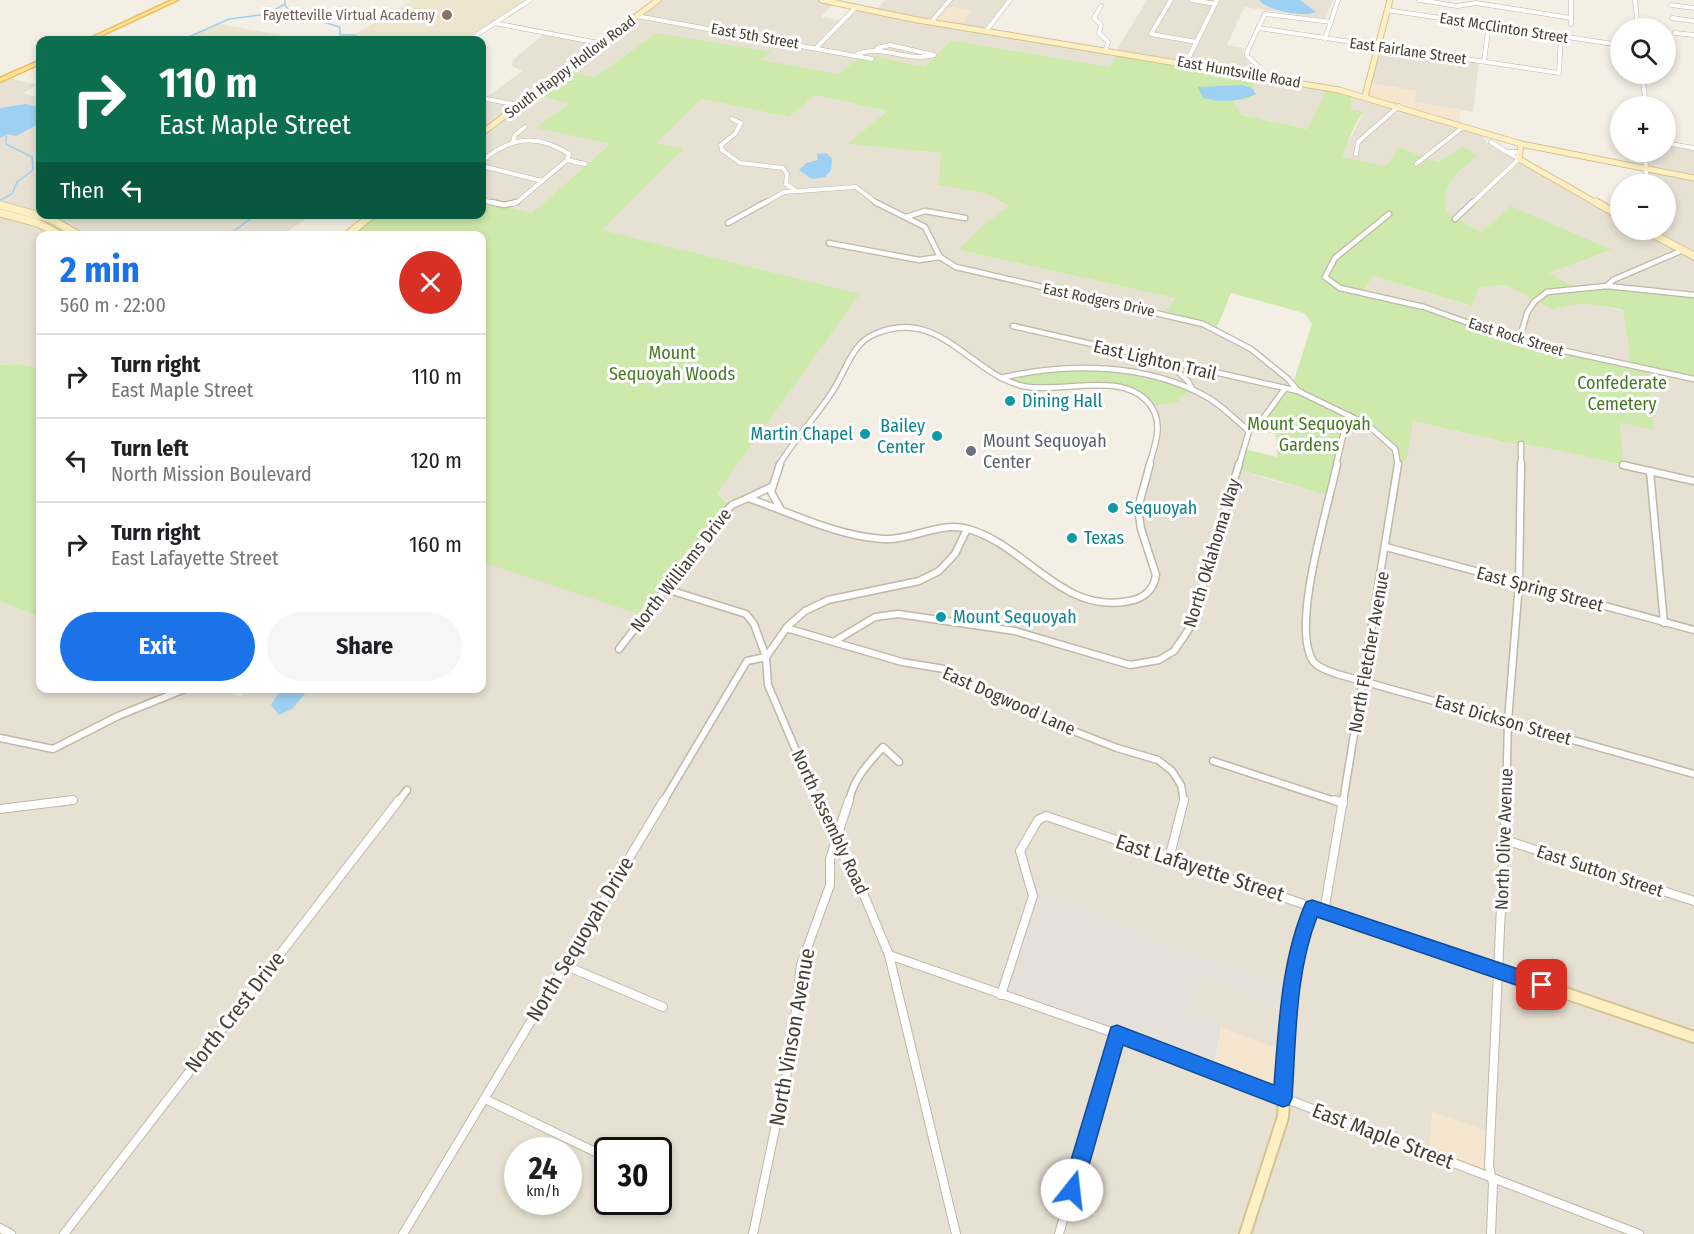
<!DOCTYPE html>
<html lang="en">
<head>
<meta charset="utf-8">
<style>
  body { margin:0; font-family:"Fira Sans Condensed",sans-serif; background:#f6f6f6; color:#202124; height:100vh; display:flex; flex-direction:column; font-size:22px; white-space:nowrap }
  * { box-sizing:border-box; margin:0 }
  p { font-size:20px; color:#757577 }
  .icon { flex:none; width:33px; height:33px; fill:none; stroke:currentColor; stroke-width:2; stroke-linecap:round; stroke-linejoin:round }
  .map { position:relative; flex:1; overflow:hidden }
  .drawer { position:absolute; left:36px; top:231px; width:450px; height:462px; display:flex; flex-direction:column; background:#fff; border-radius:12px; box-shadow:0 3px 9px #0003 }
  .drawer>* { flex:none }
  .hud { position:absolute; left:36px; top:36px; width:450px; height:183px; border-radius:12px; box-shadow:0 3px 9px #0003; background:#0b6e4f; color:#fff; overflow:hidden }
  .buttons { position:absolute; left:1610px; top:18px; display:grid; gap:12px }
  .buttons a { display:grid; place-items:center; width:66px; height:66px; border-radius:50%; background:#fff; box-shadow:0 3px 9px #0003; font-size:30px }
  .speed { position:absolute; left:504px; top:1137px; display:flex; gap:12px; font-size:30px; font-weight:700; text-align:center }
  .speed>* { display:grid; place-content:center; width:78px; height:78px; border-radius:50%; background:#fff; box-shadow:0 3px 9px #0003; line-height:1 }
  .speed small { font-size:15px; font-weight:400 }
  .speed .limit { border:3px solid #111; border-radius:9px; background:#fff; color:#111 }
  .pin { position:absolute; display:grid; place-items:center; width:51px; height:51px; color:#fff; margin:-26px; border-radius:12px; box-shadow:0 3px 9px #0006 }
  .me { position:absolute; width:66px; margin:-33px; rotate:16deg; stroke-linejoin:round; filter:drop-shadow(0 0 4px #0008) }
  .turn { display:flex; align-items:center; gap:21px; height:126px; padding:0 24px; font-size:27px }
  .turn .icon { width:78px; height:78px; stroke-width:2.5 }
  .turn b { display:block; font-size:42px; line-height:51px }
  .then { display:flex; align-items:center; height:57px; padding:0 24px; background:#0003; gap:12px; font-size:22px }
  .round { display:grid; place-items:center; flex:none; width:63px; height:63px; border-radius:32px; background:#f6f6f6 }
  .overview { display:flex; align-items:center; justify-content:space-between; height:102px; padding:0 24px }
  h1 { font-size:36px; font-weight:700; line-height:45px; color:#1a73e8 }
  .button { display:flex; gap:12px; margin-top:auto; padding:12px 24px }
  .button a { flex:1; height:69px; border-radius:36px; background:#1a73e8; color:#fff; font-size:24px; font-weight:700; line-height:69px; text-align:center }
  .button a+a { background:#f6f6f6; color:#202124 }
  ul { padding:0; list-style:none }
  li { display:flex; align-items:center; gap:18px; height:84px; padding:0 24px; border-top:2px solid #e0e0e0 }
  li div { flex:1 }
  li b { display:block; font-size:22px }
  li em { font-style:normal }
  .map>svg:first-child { display:block }
</style>
</head>
<body>
<div class="map">
<svg width="1694" height="1234" viewBox="0 0 1694 1234">
  <rect width="100%" height="100%" fill="#f3efe5"/>
  <g fill="#e7e1d3" fill-rule="evenodd">
    <polygon points="658,0 822,0 834,3 821,17 844,21 859,9 1118,54 1111,67 951,40 925,67 863,54 839,74 761,60 770,53 656,33 595,77 563,71 534,94 569,102 537,128 610,144 532,213 482,200 482,101 522,71 512,66 513,60 545,33 599,43"/>
    <polygon points="885,0 1010,0 986,31 874,11"/>
    <polygon points="1147,0 1333,0 1325,19 1244,7 1227,45 1244,48 1243,55 1254,69 1247,73 1116,51"/>
    <polygon points="1378,47 1479,61 1473,112 1414,102 1416,91 1368,83"/>
    <polygon points="5,77 38,85 23,93 40,98 40,214 311,215 283,235 40,236 40,369 19,364 0,365 0,80"/>
    <polygon points="1257,78 1327,91 1308,129 1242,115 1233,101 1248,99 1255,94 1252,88"/>
    <path d="M815,95l72,16 -38,33 92,9 -3,32 50,9 22,12 -51,44 216,48 -8,14 50,15 77,53 7,11 -52,40 -11,38 33,11 57,14 20,-79 20,10 39,33 5,-37 108,25h22l80,19 -2,-42 34,7 -5,-60 45,9v855h-1694v-633l40,16v71h180l21,9 8,-9h233v-126l248,-56 -13,-14 143,-198 -259,-64 82,-80 -28,-7 47,-44 87,18zM902,328l46,11 53,40 190,10 -12,9 -28,8 8,27 -21,68 5,40 13,36 -13,19 -36,8 -45,-16 -75,-53 -34,-8 -72,12 -10,-2 -70,-20 -52,-19 22,-11 6,-20 61,-83 22,-39 18,-12zM1151,934l-1,4 138,74 -58,-22v-4l-31,-11 -8,37 31,12v4l61,70 -282,-103zM518,1150h50v52h-50zM608,1150h50v52h-50z"/>
    <polygon points="1351,95 1376,100 1482,135 1486,142 1541,176 1620,219 1620,230 1640,230 1665,242 1645,230 1665,230 1665,184 1647,184 1645,152 1665,152 1665,143 1694,148 1694,295 1577,289 1548,273 1611,251 1481,233 1454,218 1446,211 1444,197 1452,177 1477,155 1439,162 1398,147 1386,166 1341,157 1363,113 1351,109"/>
    <polygon points="1373,276 1471,306 1478,287 1506,285 1553,310 1570,303 1596,304 1623,311 1631,366 1531,343 1446,313 1365,290"/>
  </g>
  <g fill="#f6e6cf">
    <polygon points="946,6 971,10 961,26 933,21"/>
    <polygon points="1368,83 1416,91 1414,102 1461,110 1459,124 1365,96"/>
    <polygon points="1222,1028 1285,1051 1283,1098 1213,1071"/>
    <polygon points="1432,1111 1491,1133 1492,1177 1429,1153"/>
  </g>
  <polygon fill="#e5e0da" points="1034,891 1151,934 1150,938 1293,988 1289,1012 1229,990 1230,986 1199,975 1191,1012 1222,1024 1213,1071 1001,995"/>
  <g fill="#ede4ce">
    <polygon points="412,0 516,0 527,2 469,40 345,40"/>
    <polygon points="219,24 307,40 182,40"/>
  </g>
  <g fill="#cee9ac" fill-rule="evenodd">
    <path d="M656,33l115,19 -9,8 77,14 24,-20 62,13 26,-27 159,27 8,-13 139,24 -5,10 4,6 -10,6 -13,1 9,14 65,14 19,-38 25,4v14l12,3 -9,15 -12,30 44,9 12,-19 41,15 23,-15 16,8c-21,18 -36,26 -32,56l35,22 30,-27 101,44 -63,23 28,16 30,-3 87,9v84l-45,-9 5,60 -34,-7 3,42c-17,-3 -94,-24 -102,-19l-108,-25 -6,38 -9,7 -3,-22 -27,-22 -67,-31 -7,-11 18,-56 -8,-11 -73,-20 -14,34 -51,-16 9,-13 -216,-48 20,-22 30,-22 -21,-12 -50,-9 3,-32 -93,-9 39,-33 -72,-16 -26,22 -87,-18 -46,44 28,6 -82,81 258,64 -143,199 13,13 -85,110 -163,-54v-326h-136l27,-21 109,-1v-14l50,13 78,-69 -74,-16 33,-25 -36,-9 30,-23 32,6zM1373,276l99,30 7,-19 27,-2 47,25c24,-10 45,-6 70,0l8,56 -112,-25 -95,-34 -56,-14 -3,-4z"/>
    <polygon points="19,364 40,369 40,617 0,601 0,365"/>
    <path d="M1116,368l76,21 -13,9v4l-28,4c-36,-30 -66,-18 -108,-18 -14,0 -29,-6 -42,-9l23,-6z"/>
    <polygon points="1284,390 1298,391 1348,415 1328,495 1237,469 1244,449 1277,457 1276,434 1253,429"/>
  </g>
  <g fill="#9ed0f3">
    <path d="M1259,0h41l16,12c-12,6 -48,-1 -57,-12z"/>
    <path d="M1242,85l10,3 4,6c-17,8 -34,9 -53,4l-5,-11z"/>
    <polygon points="26,104 40,108 40,123 16,136 7,134 0,138 0,108"/>
    <polygon points="826,153 832,158 831,170 825,177 812,179 799,170 806,163 818,160 817,154"/>
    <polygon points="281,689 283,688 309,689 292,709 279,715 271,705"/>
  </g>
  <g fill="none" stroke-linecap="round" stroke-linejoin="round">
    <g stroke="#9ed0f3" stroke-width="1.5">
      <path d="M285,5l5,6c18,3 32,12 50,16v8h14l10,5"/>
      <polyline points="182,40 229,19 267,14 285,4 285,0"/>
      <polyline points="0,200 12,194 17,182 33,170 32,157 6,144 6,134"/>
      <polyline points="227,236 257,214"/>
    </g>
    <defs>
      <g id="street-far3">
        <polyline points="1171,0 1151,34 1197,42"/>
        <polyline points="1192,0 1216,4"/>
        <polyline points="1419,0 1457,6 1476,3 1571,18"/>
        <polyline points="1571,0 1571,24"/>
        <polyline points="1635,0 1638,28"/>
        <polyline points="1671,5 1694,8"/>
        <polyline points="1101,6 1094,18 1101,25 1099,33 1108,42 1106,49"/>
        <polyline points="1387,10 1620,45"/>
        <polyline points="637,16 872,59"/>
        <polyline points="1672,18 1694,21"/>
        <polyline points="931,22 950,0"/>
        <polyline points="494,23 599,43"/>
        <polyline points="1258,28 1559,73 1561,36"/>
        <polyline points="986,31 1010,0"/>
        <polyline points="1675,33 1694,35"/>
        <polyline points="1325,39 1338,0"/>
        <polyline points="469,40 530,0"/>
        <polyline points="817,47 856,7"/>
        <path d="M857,54c27,-10 51,9 77,1l-44,-10 -13,3"/>
        <polyline points="1484,61 1489,25"/>
        <polyline points="1186,63 1217,0"/>
        <polyline points="1257,74 1258,66 1247,56 1247,52 1265,14 1331,22"/>
        <polyline points="1642,74 1646,106"/>
        <polyline points="482,98 518,105"/>
        <polyline points="732,119 741,123 735,134 721,145 722,150 740,163 783,168 787,174 786,184 796,191"/>
        <polyline points="513,141 515,135 525,127"/>
        <polyline points="1491,142 1507,152 1519,152"/>
        <polyline points="1665,143 1694,148"/>
        <polyline points="1645,152 1647,184"/>
        <polyline points="1356,154 1358,142 1399,106"/>
        <polyline points="567,160 585,164"/>
        <path d="M482,161c28,-24 55,-28 87,-7l-2,6 -51,43 -4,1"/>
        <polyline points="1416,164 1463,127"/>
        <polyline points="482,166 542,181"/>
        <polyline points="482,200 498,204"/>
        <polyline points="763,204 784,192 856,187 878,204"/>
        <polyline points="1471,204 1519,159 1507,152"/>
      </g>
      <g id="street-far2">
        <polyline points="492,202 504,205 517,202"/>
        <polyline points="875,202 925,227 940,257 956,267 1203,324 1251,349 1288,379 1298,391 1368,425 1395,449 1398,465"/>
        <polyline points="1389,214 1335,258 1325,277 1340,288 1424,307 1519,341 1694,379"/>
        <polyline points="906,217 925,211 965,218"/>
        <polyline points="1455,219 1473,202"/>
        <polyline points="728,223 766,202"/>
        <polyline points="829,243 919,260 940,257"/>
        <polyline points="1607,286 1613,280 1683,250"/>
        <polyline points="1013,326 1298,391"/>
        <polyline points="1519,341 1527,313 1534,302 1547,292 1607,286 1694,295"/>
        <polyline points="1171,365 1188,381 1192,389"/>
        <path d="M1001,378c65,-16 146,-15 206,19 16,9 27,22 42,34"/>
        <path d="M779,465c15,-25 35,-46 51,-70 11,-15 16,-33 27,-47 5,-7 11,-11 18,-14 64,-28 95,40 148,52 35,8 96,-15 124,15 18,19 9,42 2,64"/>
        <polyline points="1239,465 1249,431 1264,417 1284,390"/>
        <polyline points="1336,465 1348,415"/>
        <polyline points="1521,465 1521,444"/>
      </g>
      <g id="street-far1">
        <polyline points="780,464 771,492 780,508"/>
        <path d="M1337,464c-8,41 -47,162 -24,197 5,7 16,10 24,13l357,100"/>
        <polyline points="1623,465 1694,481"/>
        <polyline points="1650,471 1664,623"/>
        <polyline points="748,498 771,487"/>
        <polyline points="1386,547 1694,630"/>
        <polyline points="666,589 746,614 754,624 766,657"/>
        <polyline points="786,628 902,662 944,669 996,699 1030,714 1117,748 1158,760 1172,771 1181,785 1184,802"/>
        <polyline points="835,641 875,617 898,614 1015,631 1130,665 1159,660 1174,651 1191,626 1239,464"/>
        <path d="M619,649l105,-136 8,-8 16,-7c44,15 88,38 135,41 28,2 57,-18 85,-10 58,16 94,86 161,72 14,-2 25,-11 27,-26l-15,-46 -3,-21 12,-44"/>
        <polyline points="0,738 53,749 118,716 187,688"/>
        <polyline points="1213,761 1338,802"/>
        <polyline points="61,802 73,800"/>
        <polyline points="398,802 407,790"/>
        <polyline points="663,802 747,661 766,657"/>
        <polyline points="818,802 768,685 766,657 788,626 805,611 828,600 919,581 939,571 955,554 967,529"/>
        <path d="M849,802c4,-23 19,-38 34,-55l16,15"/>
        <polyline points="1343,802 1398,464"/>
        <polyline points="1506,802 1508,721 1519,583 1521,464"/>
      </g>
      <g id="street">
        <polyline points="818,800 836,843 861,888 889,955 956,1234"/>
        <polyline points="1334,800 1343,803"/>
        <polyline points="0,809 73,800"/>
        <polyline points="1505,840 1694,901"/>
        <polyline points="1169,859 1184,800"/>
        <polyline points="1324,912 1343,800"/>
        <polyline points="889,955 1117,1034 1639,1234"/>
        <polyline points="564,965 663,1007"/>
        <polyline points="1001,995 1033,896 1020,851 1038,820 1046,816 1312,907"/>
        <polyline points="485,1099 608,1158"/>
        <polyline points="0,1228 11,1234"/>
        <polyline points="64,1234 399,800"/>
        <polyline points="403,1234 664,800"/>
        <polyline points="753,1234 791,1053 801,965 830,885 830,859 849,800"/>
        <polyline points="1059,1234 1117,1034"/>
        <polyline points="1491,1234 1493,1184 1489,1166 1506,800"/>
      </g>
      <g id="secondary-far2">
        <polyline points="822,0 912,19 1339,90 1521,144 1694,178"/>
        <polyline points="1365,96 1390,0"/>
        <polyline points="482,133 658,0"/>
        <polyline points="1521,144 1519,159 1598,204"/>
      </g>
      <g id="secondary-far1">
        <polyline points="1596,202 1620,216"/>
        <polyline points="0,205 51,219 80,236"/>
        <polyline points="0,213 38,223 62,236"/>
        <polyline points="1645,230 1694,256"/>
        <polyline points="346,236 373,214"/>
      </g>
      <polyline id="secondary" points="1245,1234 1283,1117 1289,1012 1302,934 1312,907 1694,1037"/>
      <g id="primary">
        <polygon points="172,0 178,0 92,40 86,40"/>
        <polygon points="38,61 40,61 40,64 0,82 0,78"/>
      </g>
    </defs>
    <use href="#street-far3" stroke="#bfb7a7" stroke-width="5"/>
    <use href="#street-far2" stroke="#bfb7a7" stroke-width="7"/>
    <use href="#street-far1" stroke="#bfb7a7" stroke-width="9"/>
    <use href="#street" stroke="#bfb7a7" stroke-width="10"/>
    <use href="#secondary-far2" stroke="#d5c393" stroke-width="7"/>
    <use href="#secondary-far1" stroke="#d5c393" stroke-width="9"/>
    <use href="#secondary" stroke="#d5c393" stroke-width="14"/>
    <use href="#primary" stroke="#e8be5e" stroke-width="3"/>
    <use href="#street-far3" stroke="#fff" stroke-width="4"/>
    <use href="#street-far2" stroke="#fff" stroke-width="4.5"/>
    <use href="#street-far1" stroke="#fff" stroke-width="6"/>
    <use href="#street" stroke="#fff" stroke-width="8"/>
    <use href="#secondary-far2" stroke="#fff0c3" stroke-width="5"/>
    <use href="#secondary-far1" stroke="#fff0c3" stroke-width="7"/>
    <use href="#secondary" stroke="#fff0c3" stroke-width="10"/>
    <use href="#primary" fill="#ffe092" fill-rule="evenodd"/>
  </g>
  <path fill="#1a73e8" stroke="#114b97" stroke-width="1.5" d="M1312,900l230,77 6,2 3,6 -3,6 -6,3 -225,-77c-22,56 -21,122 -25,181l-3,7 -6,2 -160,-62 -41,145 -3,6 -7,3 -7,-3 -3,-6 49,-163 6,-2 157,60c5,-61 7,-126 32,-183z"/>
  <circle fill="#8d6e63" stroke="#fff" stroke-width="2" cx="447" cy="15" r="6"/>
  <g fill="#0f9aa8" stroke="#fff" stroke-width="2">
    <circle cx="1010" cy="401" r="6"/>
    <circle cx="865" cy="434" r="6"/>
    <circle cx="937" cy="436" r="6"/>
    <circle cx="1113" cy="508" r="6"/>
    <circle cx="1072" cy="538" r="6"/>
    <circle cx="941" cy="617" r="6"/>
  </g>
  <circle fill="#6b7280" stroke="#fff" stroke-width="2" cx="971" cy="451" r="6"/>
  <g text-anchor="middle" stroke-width="6" stroke-linejoin="round" paint-order="stroke">
    <g font-size="15" fill="#785e54" stroke="#fff" text-anchor="end">
      <text x="435" y="20">Fayetteville Virtual Academy</text>
    </g>
    <g font-size="15" fill="#463f34" stroke="#fff">
      <text transform="translate(1504 28) rotate(9)" y="5">East McClinton Street</text>
      <text transform="translate(755 36) rotate(10)" y="5">East 5th Street</text>
      <text transform="translate(1408 51) rotate(8)" y="5">East Fairlane Street</text>
      <text transform="translate(570 67) rotate(-37)" y="5">South Happy Hollow Road</text>
      <text transform="translate(1239 72) rotate(10)" y="5">East Huntsville Road</text>
      <text transform="translate(1099 300) rotate(12)" y="5">East Rodgers Drive</text>
      <text transform="translate(1516 337) rotate(17)" y="5">East Rock Street</text>
    </g>
    <g font-size="18" fill="#467a25" stroke="#fff">
      <text x="672" y="359">Mount<tspan x="672" dy="21">Sequoyah Woods</tspan></text>
      <text x="1622" y="389">Confederate<tspan x="1622" dy="21">Cemetery</tspan></text>
      <text x="1309" y="430">Mount Sequoyah<tspan x="1309" dy="21">Gardens</tspan></text>
    </g>
    <g font-size="18" fill="#463f34" stroke="#fff">
      <text transform="translate(1155 360) rotate(13)" y="6">East Lighton Trail</text>
      <text transform="translate(1212 553) rotate(-73)" y="6">North Oklahoma Way</text>
      <text transform="translate(681 570) rotate(-52)" y="6">North Williams Drive</text>
      <text transform="translate(1540 589) rotate(15)" y="6">East Spring Street</text>
      <text transform="translate(1369 652) rotate(-80)" y="6">North Fletcher Avenue</text>
      <text transform="translate(1009 701) rotate(24)" y="6">East Dogwood Lane</text>
      <text transform="translate(1503 720) rotate(16)" y="6">East Dickson Street</text>
      <text transform="translate(830 822) rotate(65)" y="6">North Assembly Road</text>
      <text transform="translate(1504 839) rotate(-88)" y="6">North Olive Avenue</text>
      <text transform="translate(1600 871) rotate(18)" y="6">East Sutton Street</text>
    </g>
    <g font-size="18" fill="#0d838f" stroke="#fff" text-anchor="start">
      <text x="1022" y="407">Dining Hall</text>
      <text x="925" y="432" text-anchor="end">Bailey<tspan x="925" dy="21">Center</tspan></text>
      <text x="853" y="440" text-anchor="end">Martin Chapel</text>
      <text x="1125" y="514">Sequoyah</text>
      <text x="1084" y="544">Texas</text>
      <text x="953" y="623">Mount Sequoyah</text>
    </g>
    <g font-size="18" fill="#5b616d" stroke="#fff" text-anchor="start">
      <text x="983" y="447">Mount Sequoyah<tspan x="983" dy="21">Center</tspan></text>
    </g>
    <g font-size="21" fill="#463f34" stroke="#fff">
      <text transform="translate(1200 868) rotate(18)" y="7">East Lafayette Street</text>
      <text transform="translate(580 939) rotate(-59)" y="7">North Sequoyah Drive</text>
      <text transform="translate(235 1012) rotate(-52)" y="7">North Crest Drive</text>
      <text transform="translate(792 1037) rotate(-80)" y="7">North Vinson Avenue</text>
      <text transform="translate(1383 1136) rotate(21)" y="7">East Maple Street</text>
    </g>
  </g>
</svg>
<div class="buttons">
<a><svg class="icon" aria-label="search" viewBox="0 0 24 24"><circle cx="10" cy="10" r="6"/><path d="M15 15l6 6"/></svg></a>
<a>+</a>
<a>−</a>
</div>
<div class="speed"><div>24<small>km/h</small></div><div class="limit">30</div></div>
<div class="pin" style="left:1542px;top:985px;background:#d93025"><svg class="icon" aria-label="arrive" viewBox="0 0 24 24"><path d="M6 21V4h12l-3 4 3 4H6"/></svg></div>
<svg class="me" style="left:1072px;top:1190px" viewBox="-20 -20 40 40"><circle r="19" fill="#fff"/><path d="M0-13L10 11 0 6-10 11z" fill="#1a73e8"/></svg>
<div class="hud">
<div class="turn"><svg class="icon" aria-label="right" viewBox="0 0 24 24"><path d="M7 20v-9h11M14 6l5 5-5 5"/></svg><div><b>110 m</b>East Maple Street</div></div>
<div class="then">Then<svg class="icon" aria-label="left" viewBox="0 0 24 24"><path d="M17 20v-9H6M10 6l-5 5 5 5"/></svg></div>
</div>
<section class="drawer">
<div class="overview"><div><h1>2 min</h1><p>560 m · 22:00</p></div><a class="round" style="background:#d93025;color:#fff"><svg class="icon" aria-label="close" viewBox="0 0 24 24"><path d="M6 6l12 12M18 6L6 18"/></svg></a></div>
<ul>
<li><svg class="icon" aria-label="right" viewBox="0 0 24 24"><path d="M7 20v-9h11M14 6l5 5-5 5"/></svg><div><b>Turn right</b><p>East Maple Street</p></div><em>110 m</em></li>
<li><svg class="icon" aria-label="left" viewBox="0 0 24 24"><path d="M17 20v-9H6M10 6l-5 5 5 5"/></svg><div><b>Turn left</b><p>North Mission Boulevard</p></div><em>120 m</em></li>
<li><svg class="icon" aria-label="right" viewBox="0 0 24 24"><path d="M7 20v-9h11M14 6l5 5-5 5"/></svg><div><b>Turn right</b><p>East Lafayette Street</p></div><em>160 m</em></li>
</ul>
<div class="button"><a>Exit</a><a>Share</a></div>
</section>
</div>
</body>
</html>
